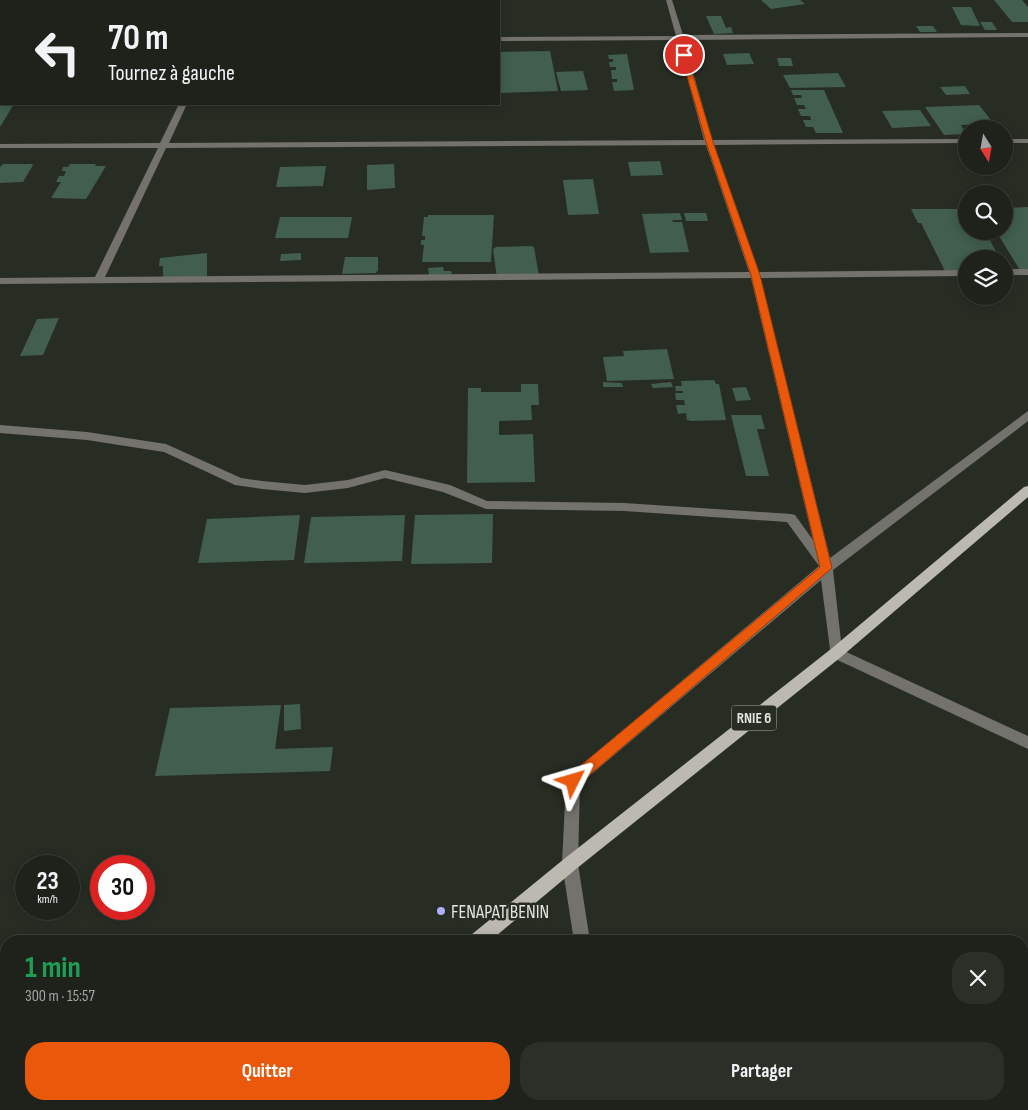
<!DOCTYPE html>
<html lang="fr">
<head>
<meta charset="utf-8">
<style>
  body { margin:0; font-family:"Sofia Sans Condensed",sans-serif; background:#2b2f28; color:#f1f3f6; height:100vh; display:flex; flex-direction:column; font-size:19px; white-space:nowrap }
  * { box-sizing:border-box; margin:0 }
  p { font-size:16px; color:#a1a4a3 }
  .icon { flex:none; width:28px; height:28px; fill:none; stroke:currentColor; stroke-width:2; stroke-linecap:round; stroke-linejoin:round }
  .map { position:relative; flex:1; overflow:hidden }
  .drawer { position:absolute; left:0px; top:935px; width:1029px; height:175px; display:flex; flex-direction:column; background:#1e221b; border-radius:20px 20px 0 0; box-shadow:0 2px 12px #0003,0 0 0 1px #3c3f3a }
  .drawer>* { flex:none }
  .top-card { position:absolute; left:0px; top:0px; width:500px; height:105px; box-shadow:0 2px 12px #0003,0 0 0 1px #3c3f3a; background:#1e221b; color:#f1f3f6; overflow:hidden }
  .needle { width:32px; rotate:169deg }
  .tools { position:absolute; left:958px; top:120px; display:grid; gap:10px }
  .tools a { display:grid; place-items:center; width:55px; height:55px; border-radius:50%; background:#1e221b; box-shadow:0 2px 12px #0003,0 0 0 1px #3c3f3a; font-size:25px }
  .speed { position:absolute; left:15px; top:855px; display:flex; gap:10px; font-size:25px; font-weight:700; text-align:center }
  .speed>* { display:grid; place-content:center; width:65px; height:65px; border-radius:50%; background:#1e221b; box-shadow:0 2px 12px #0003,0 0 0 1px #3c3f3a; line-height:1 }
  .speed small { font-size:12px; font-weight:400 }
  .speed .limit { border:8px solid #d22; background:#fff; color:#111 }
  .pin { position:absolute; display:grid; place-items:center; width:42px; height:42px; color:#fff; margin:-21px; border:2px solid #fff; border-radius:50%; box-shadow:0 1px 5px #0007 }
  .me { position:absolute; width:55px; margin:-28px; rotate:50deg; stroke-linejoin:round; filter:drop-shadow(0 0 4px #0008) }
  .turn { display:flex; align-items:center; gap:18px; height:105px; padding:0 25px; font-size:22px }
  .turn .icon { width:65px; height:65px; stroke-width:2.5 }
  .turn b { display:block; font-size:35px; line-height:42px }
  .round { display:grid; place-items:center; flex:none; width:52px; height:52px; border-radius:20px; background:#2b2f28 }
  .head { display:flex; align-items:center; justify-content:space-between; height:85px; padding:0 25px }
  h1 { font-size:30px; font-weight:700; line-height:38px; color:#1e9e55 }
  .button { display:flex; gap:10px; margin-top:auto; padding:10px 25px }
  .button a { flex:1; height:58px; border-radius:20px; background:#ea580c; color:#fff; font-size:20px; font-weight:700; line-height:58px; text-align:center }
  .button a+a { background:#2b2f28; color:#f1f3f6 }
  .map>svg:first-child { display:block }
</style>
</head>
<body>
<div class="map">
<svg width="1028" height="1110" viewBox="0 0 1028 1110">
  <rect width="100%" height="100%" fill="#282d24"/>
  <g fill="#415e4e">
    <polygon points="761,0 800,0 805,4 771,9"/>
    <polygon points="994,0 1022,0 1028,7 1028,22 1012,22"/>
    <polygon points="952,7 971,7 980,26 961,25"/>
    <polygon points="706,16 721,16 726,28 731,27 733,33 714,34"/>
    <polygon points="980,22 992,22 997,30 985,30"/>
    <polygon points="916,26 933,26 937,32 920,32"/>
    <polygon points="550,51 558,91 499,93 499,52"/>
    <polygon points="749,53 754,64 727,65 723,54"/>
    <polygon points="627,54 634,90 614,91 612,82 617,82 617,79 612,79 611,70 616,70 616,67 610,67 609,62 613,62 613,59 609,59 608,55"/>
    <polygon points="777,58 791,58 793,66 779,66"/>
    <polygon points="583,71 588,90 561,91 556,72"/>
    <polygon points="838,73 846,87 790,88 783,75"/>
    <polygon points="965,86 970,94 946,95 940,87"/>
    <polygon points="791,90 824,90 843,133 816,133 813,127 806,127 803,120 811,120 810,116 801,116 798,109 806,109 804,105 797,105 794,98 802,98 801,95 793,95"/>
    <polygon points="0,104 14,104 0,127"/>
    <polygon points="979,105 994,124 961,125 966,134 944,135 925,107"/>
    <polygon points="920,110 931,126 892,128 882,111"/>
    <polygon points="660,161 663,175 631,176 628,162"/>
    <polygon points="3,164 32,164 33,165 23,182 0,183 0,167"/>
    <polygon points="70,164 96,164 95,166 106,166 86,199 51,198 61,182 56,182 59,176 64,176 66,171 62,171 63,167 68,167"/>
    <polygon points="394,164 395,188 367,190 367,165"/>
    <polygon points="326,166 323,186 276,187 280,167"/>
    <polygon points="593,179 599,214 568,215 563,180"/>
    <polygon points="1028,207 1028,272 1021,272 996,231 1004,231 1004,208"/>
    <polygon points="911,209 966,209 966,231 985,231 1000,259 966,259 966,270 945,271 921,223 918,223"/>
    <polygon points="680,213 682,220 672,220 673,222 682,222 689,252 650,253 642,214"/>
    <polygon points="684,213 706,213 708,221 686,221"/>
    <polygon points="428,215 494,215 491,262 422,262 424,245 421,245 421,240 425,240 425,236 422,236 424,217 428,217"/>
    <polygon points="280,217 352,217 348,238 275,238"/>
    <polygon points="531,246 534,247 539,276 497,278 493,249 496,247"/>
    <polygon points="207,253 207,278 163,281 163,266 159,266 160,258"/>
    <polygon points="301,253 301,260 280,261 281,254"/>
    <polygon points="345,257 378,257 378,270 376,273 342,274"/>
    <polygon points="443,267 444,271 451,271 452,274 429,276 428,268"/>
    <polygon points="59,318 43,355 20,356 37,319"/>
    <polygon points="667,349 674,379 607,381 603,357 624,356 623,351"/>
    <polygon points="714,380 716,384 719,384 726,420 691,421 687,420 686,413 678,414 676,405 685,405 684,400 676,400 675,393 683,393 683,391 676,391 675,386 682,386 681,381"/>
    <polygon points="603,382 622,383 623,387 603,387"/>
    <polygon points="671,382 673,387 653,388 651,384"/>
    <polygon points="521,384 538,384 539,405 531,405 532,420 499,421 499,435 533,434 535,482 467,483 468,388 481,388 481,392 521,392"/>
    <polygon points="746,387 751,400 736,401 732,388"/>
    <polygon points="731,415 761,415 765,429 757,429 769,476 746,476"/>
    <polygon points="493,514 492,563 411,564 415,515"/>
    <polygon points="300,515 294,560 198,563 207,519"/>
    <polygon points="405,515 402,561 304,563 311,517"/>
    <polygon points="300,704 301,729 284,731 284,705"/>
    <polygon points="281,705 275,749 333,747 330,771 155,776 170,708"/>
  </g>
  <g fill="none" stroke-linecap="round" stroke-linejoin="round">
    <g fill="#73726d" fill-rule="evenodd">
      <path d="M666,0h6l11,35 345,-2v4l-344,3 28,100 254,-1v4l-252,2 45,127 207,-2v6l-206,2 70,280 198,-147v10l-195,149 9,80 186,86v13l-197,-92 -10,-77 -241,204 -2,80 12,77h-16l-12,-77 4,-83 2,-5 251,-210 -32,-44 -163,-11 -138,-2 -43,-17 -58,-14 -37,10 -43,5 -43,-4 -27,-4 -71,-33 -77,-12 -87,-7v-8l87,7 79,12 75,34 21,3 43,4 43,-5 37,-10 65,15 37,16 137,2 167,11 4,1 18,25 -62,-262 -751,6v-6l95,-1 63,-129h-158v-4l160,-1 19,-39h8l-18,39 535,-3 -27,-100 -178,1v-4l177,-1zM706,145l43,127 -644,5 61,-129z"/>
      <rect x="0" y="41" width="1" height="4"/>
      <rect x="1004" y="139" width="24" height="4"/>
      <rect x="1004" y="269" width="24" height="6"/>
      <polygon points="599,1104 617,1104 618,1110 600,1110"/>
    </g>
    <g fill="#bcbab0" fill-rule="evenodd">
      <polygon points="1028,486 1028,497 841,657 576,869 490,941 469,941 471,935 564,859 831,649 1024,487"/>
      <polygon points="266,1104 289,1104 287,1110 264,1110"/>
    </g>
  </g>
  <polygon fill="#ea580c" stroke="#983908" points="684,53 687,55 713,142 760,275 832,568 578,785 573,787 568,785 566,781 568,776 820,567 751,275 706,142 681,55"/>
  <circle fill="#afaefa" stroke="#282d24" stroke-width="2" cx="441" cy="911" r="5"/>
  <g text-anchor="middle" stroke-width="5" stroke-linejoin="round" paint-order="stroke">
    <rect fill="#282d24" stroke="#aaaea7" stroke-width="1" x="731.5" y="705.5" width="45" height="25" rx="4"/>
    <g font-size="15" font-weight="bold" fill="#e2e5df">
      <text x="754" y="723">RNIE 6</text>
    </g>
    <g font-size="19" fill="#e2e5df" stroke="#282d24" text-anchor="start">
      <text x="451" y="918">FENAPAT BENIN</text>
    </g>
  </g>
</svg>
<div class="tools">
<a><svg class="needle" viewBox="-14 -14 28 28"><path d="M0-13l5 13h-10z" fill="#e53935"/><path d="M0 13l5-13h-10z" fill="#a1a4a3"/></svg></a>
<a><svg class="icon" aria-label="search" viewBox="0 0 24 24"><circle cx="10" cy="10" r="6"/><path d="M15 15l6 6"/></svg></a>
<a><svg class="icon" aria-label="layers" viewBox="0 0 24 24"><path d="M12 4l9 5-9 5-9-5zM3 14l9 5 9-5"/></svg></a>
</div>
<div class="speed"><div>23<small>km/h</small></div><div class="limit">30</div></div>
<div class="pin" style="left:684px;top:55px;background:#d93025"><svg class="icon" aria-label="arrive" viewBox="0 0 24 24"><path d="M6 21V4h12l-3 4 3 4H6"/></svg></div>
<svg class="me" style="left:573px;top:781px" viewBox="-20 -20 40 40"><path d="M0-17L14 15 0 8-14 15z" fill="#ea580c" stroke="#fff" stroke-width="4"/></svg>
<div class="top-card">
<div class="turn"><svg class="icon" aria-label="left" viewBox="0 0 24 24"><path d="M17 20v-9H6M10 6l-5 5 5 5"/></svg><div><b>70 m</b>Tournez à gauche</div></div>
</div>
<section class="drawer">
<div class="head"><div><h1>1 min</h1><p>300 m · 15:57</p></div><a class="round"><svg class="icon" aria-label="close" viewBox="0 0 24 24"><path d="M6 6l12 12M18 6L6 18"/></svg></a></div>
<div class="button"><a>Quitter</a><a>Partager</a></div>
</section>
</div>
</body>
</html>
